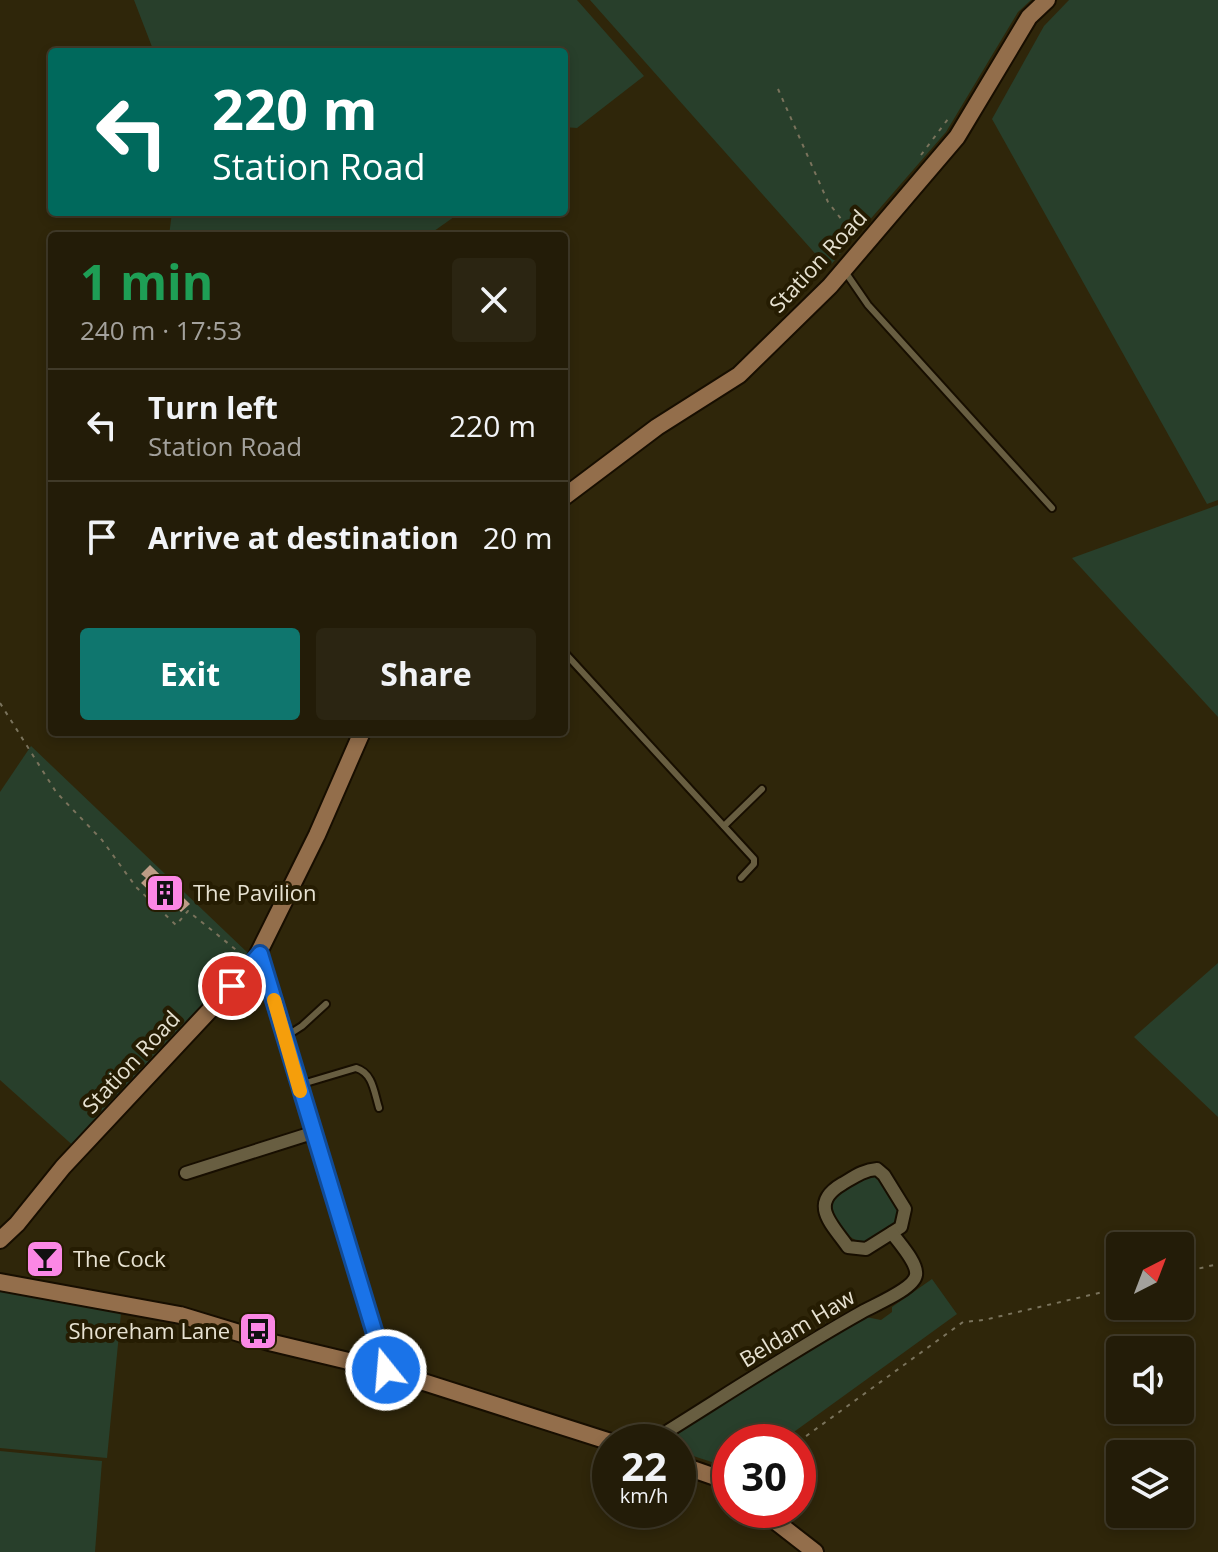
<!DOCTYPE html>
<html lang="en">
<head>
<meta charset="utf-8">
<style>
  body { margin:0; font-family:"Open Sans",sans-serif; background:#2b2512; color:#f1f3f6; height:100vh; display:flex; flex-direction:column; font-size:30px; white-space:nowrap }
  * { box-sizing:border-box; margin:0 }
  p { font-size:26px; color:#a3a19c }
  .icon { flex:none; width:44px; height:44px; fill:none; stroke:currentColor; stroke-width:2; stroke-linecap:round; stroke-linejoin:round }
  .map { position:relative; flex:1; overflow:hidden }
  .side { position:absolute; left:48px; top:232px; width:520px; height:504px; display:flex; flex-direction:column; background:#231c08; border-radius:8px; box-shadow:0 4px 12px #0003,0 0 0 2px #403a29 }
  .side>* { flex:none }
  .banner { position:absolute; left:48px; top:48px; width:520px; height:168px; border-radius:8px; box-shadow:0 4px 12px #0003,0 0 0 2px #403a29; background:#00695c; color:#fff; overflow:hidden }
  .needle { width:52px; rotate:42deg }
  .fabs { position:absolute; left:1106px; top:1232px; display:grid; gap:16px }
  .fabs a { display:grid; place-items:center; width:88px; height:88px; border-radius:8px; background:#231c08; box-shadow:0 4px 12px #0003,0 0 0 2px #403a29; font-size:40px }
  .speed { position:absolute; left:592px; top:1424px; display:flex; gap:16px; font-size:40px; font-weight:700; text-align:center }
  .speed>* { display:grid; place-content:center; width:104px; height:104px; border-radius:50%; background:#231c08; box-shadow:0 4px 12px #0003,0 0 0 2px #403a29; line-height:1 }
  .speed small { font-size:20px; font-weight:400 }
  .speed .limit { border:12px solid #d22; background:#fff; color:#111 }
  .pin { position:absolute; display:grid; place-items:center; width:68px; height:68px; color:#fff; margin:-34px; border:4px solid #fff; border-radius:50%; box-shadow:0 2px 8px #0007 }
  .me { position:absolute; width:88px; margin:-44px; rotate:343deg; stroke-linejoin:round; filter:drop-shadow(0 0 6px #0008) }
  .turn { display:flex; align-items:center; gap:28px; height:168px; padding:0 32px; font-size:36px }
  .turn .icon { width:104px; height:104px; stroke-width:2.5 }
  .turn b { display:block; font-size:56px; line-height:68px }
  .round { display:grid; place-items:center; flex:none; width:84px; height:84px; border-radius:8px; background:#2b2512 }
  .summary { display:flex; align-items:center; justify-content:space-between; height:136px; padding:0 32px }
  h1 { font-size:48px; font-weight:700; line-height:60px; color:#1e9e55 }
  .primary-button { display:flex; gap:16px; margin-top:auto; padding:16px 32px }
  .primary-button a { flex:1; height:92px; border-radius:8px; background:#0f766e; color:#fff; font-size:32px; font-weight:700; line-height:92px; text-align:center }
  .primary-button a+a { background:#2b2512; color:#f1f3f6 }
  ul { padding:0; list-style:none }
  li { display:flex; align-items:center; gap:24px; height:112px; padding:0 32px; border-top:2px solid #403a29 }
  li div { flex:1 }
  li b { display:block; font-size:30px }
  li em { font-style:normal }
  .map>svg:first-child { display:block }
</style>
</head>
<body>
<div class="map">
<svg width="1218" height="1552" viewBox="0 0 1218 1552">
  <rect width="100%" height="100%" fill="#2f260a"/>
  <g fill="#283f2b">
    <polygon points="134,0 577,0 644,76 577,128 564,127 564,52 154,52"/>
    <polygon points="590,0 1031,0 1018,12 946,132 828,268"/>
    <polygon points="1069,0 1218,0 1218,500 1207,504 992,119 1044,26"/>
    <polygon points="172,212 461,212 427,236 169,236"/>
    <polygon points="1218,505 1218,717 1072,558"/>
    <polygon points="31,746 250,955 77,1149 0,1080 0,792"/>
    <polygon points="1218,963 1218,1117 1134,1037"/>
    <path d="M869,1175l12,4 19,29 -4,17 -33,18c-20,-6 -28,-22 -32,-41l4,-6z"/>
    <polygon points="932,1279 957,1314 780,1442 730,1442 730,1468 678,1451 678,1442 664,1442 861,1316 881,1320 892,1312 892,1307"/>
    <polygon points="0,1291 121,1313 107,1458 0,1448"/>
    <polygon points="0,1451 102,1461 95,1552 0,1552"/>
  </g>
  <polygon fill="#bd9c86" points="150,865 190,904 181,912 176,907 172,912 141,883 146,878 141,874"/>
  <g fill="none" stroke-linecap="round" stroke-linejoin="round">
    <defs>
      <g id="lane">
        <polyline points="846,273 868,305 1052,508"/>
        <polyline points="564,652 754,859 754,864 741,878"/>
        <polyline points="724,826 762,789"/>
        <polyline points="285,1037 302,1026 326,1004"/>
        <path d="M299,1085l57,-17c17,5 18,24 23,40"/>
      </g>
      <g id="street">
        <polyline points="260,954 386,1370"/>
        <path d="M877,1169l7,6 21,34 -4,18 -35,22 -18,-2c-16,-23 -40,-43 -6,-63 12,-7 21,-14 35,-15z"/>
        <polyline points="186,1173 312,1133"/>
        <path d="M657,1442l11,-11c64,-40 128,-82 194,-119 12,-7 52,-23 54,-37 2,-12 -17,-32 -24,-42"/>
      </g>
      <g id="secondary">
        <polyline points="564,497 657,427 739,375 830,286 957,137 1029,17 1047,0"/>
        <polyline points="0,1240 17,1224 63,1167 253,964 317,835 362,732"/>
        <polyline points="0,1282 180,1315 269,1342 386,1370 611,1442"/>
        <polyline points="678,1464 724,1480 730,1485"/>
        <polyline points="761,1510 815,1552"/>
      </g>
    </defs>
    <use href="#lane" stroke="#170e00" stroke-width="10"/>
    <use href="#street" stroke="#170e00" stroke-width="16"/>
    <use href="#secondary" stroke="#170e00" stroke-width="20"/>
    <g stroke="#7a735c" stroke-width="2" stroke-dasharray="4 6" stroke-linecap="butt">
      <polyline points="778,89 828,202 852,233"/>
      <polyline points="921,155 951,115"/>
      <polyline points="0,703 56,792 102,840 136,887 176,925 188,911 240,953"/>
      <polyline points="1180,1273 1218,1264"/>
      <polyline points="798,1442 963,1322 984,1320 1120,1288"/>
    </g>
    <use href="#lane" stroke="#685e41" stroke-width="6"/>
    <use href="#street" stroke="#685e41" stroke-width="12"/>
    <use href="#secondary" stroke="#936e4b" stroke-width="16"/>
  </g>
  <g fill="none" stroke-linecap="round" stroke-linejoin="round">
    <defs>
      <polyline id="route" points="232,986 260,954 386,1370"/>
    </defs>
    <use href="#route" stroke="#114b97" stroke-width="20"/>
    <use href="#route" stroke="#1a73e8" stroke-width="14"/>
    <polyline stroke="#f59e0b" stroke-width="14" points="274,1000 300,1091"/>
  </g>
  <defs>
    <symbol id="building-square" viewBox="-11 -11 22 22"><rect x="-9" y="-9" width="18" height="18" rx="4" fill="#fb87e5" stroke="#251c02"/><path d="M-4-6H4V6H1V3H-1V6H-4ZM-2.5-4.3h1.7v1.8h-1.7ZM.8-4.3h1.7v1.8H.8ZM-2.5-1h1.7V.8h-1.7ZM.8-1h1.7V.8H.8Z" fill="#111"/></symbol>
    <symbol id="bar-square" viewBox="-11 -11 22 22"><rect x="-9" y="-9" width="18" height="18" rx="4" fill="#fb87e5" stroke="#251c02"/><path d="M-6-5H6L.8 .8V4.5H3.5V6h-7V4.5H-.8V.8Z" fill="#111"/></symbol>
    <symbol id="bus-square" viewBox="-11 -11 22 22"><rect x="-9" y="-9" width="18" height="18" rx="4" fill="#fb87e5" stroke="#251c02"/><path d="M-5-6H5V4H4V6H2V4H-2V6H-4V4H-5ZM-3.5-4V0h7V-4ZM-3.5 1.2v1.5H-2V1.2ZM2 1.2v1.5H3.5V1.2Z" fill="#111"/></symbol>
  </defs>
  <g fill-rule="evenodd">
    <use href="#building-square" x="143" y="871" width="44" height="44"/>
    <use href="#bar-square" x="23" y="1237" width="44" height="44"/>
    <use href="#bus-square" x="236" y="1309" width="44" height="44"/>
  </g>
  <g text-anchor="middle" stroke-width="8" stroke-linejoin="round" paint-order="stroke">
    <g font-size="22" fill="#e7e2d2" stroke="#251c02">
      <text transform="translate(818 261) rotate(-47)" y="8">Station Road</text>
      <text transform="translate(131 1062) rotate(-47)" y="8">Station Road</text>
      <text transform="translate(797 1328) rotate(-31)" y="8">Beldam Haw</text>
    </g>
    <g font-size="22" fill="#e7e2d2" stroke="#251c02" text-anchor="start">
      <text x="193" y="901">The Pavilion</text>
      <text x="73" y="1267">The Cock</text>
      <text x="230" y="1339" text-anchor="end">Shoreham Lane</text>
    </g>
  </g>
</svg>
<div class="fabs">
<a><svg class="needle" viewBox="-14 -14 28 28"><path d="M0-13l5 13h-10z" fill="#e53935"/><path d="M0 13l5-13h-10z" fill="#a3a19c"/></svg></a>
<a><svg class="icon" aria-label="sound" viewBox="0 0 24 24"><path d="M4 9h4l5-4v14l-5-4H4zM17 9q2 3 0 6"/></svg></a>
<a><svg class="icon" aria-label="layers" viewBox="0 0 24 24"><path d="M12 4l9 5-9 5-9-5zM3 14l9 5 9-5"/></svg></a>
</div>
<div class="speed"><div>22<small>km/h</small></div><div class="limit">30</div></div>
<div class="pin" style="left:232px;top:986px;background:#d93025"><svg class="icon" aria-label="arrive" viewBox="0 0 24 24"><path d="M6 21V4h12l-3 4 3 4H6"/></svg></div>
<svg class="me" style="left:386px;top:1370px" viewBox="-20 -20 40 40"><circle r="17" fill="#1a73e8" stroke="#fff" stroke-width="3"/><path d="M0-11L8 9 0 5-8 9z" fill="#fff"/></svg>
<div class="banner">
<div class="turn"><svg class="icon" aria-label="left" viewBox="0 0 24 24"><path d="M17 20v-9H6M10 6l-5 5 5 5"/></svg><div><b>220 m</b>Station Road</div></div>
</div>
<section class="side">
<div class="summary"><div><h1>1 min</h1><p>240 m · 17:53</p></div><a class="round"><svg class="icon" aria-label="close" viewBox="0 0 24 24"><path d="M6 6l12 12M18 6L6 18"/></svg></a></div>
<ul>
<li><svg class="icon" aria-label="left" viewBox="0 0 24 24"><path d="M17 20v-9H6M10 6l-5 5 5 5"/></svg><div><b>Turn left</b><p>Station Road</p></div><em>220 m</em></li>
<li><svg class="icon" aria-label="arrive" viewBox="0 0 24 24"><path d="M6 21V4h12l-3 4 3 4H6"/></svg><div><b>Arrive at destination</b></div><em>20 m</em></li>
</ul>
<div class="primary-button"><a>Exit</a><a>Share</a></div>
</section>
</div>
</body>
</html>
